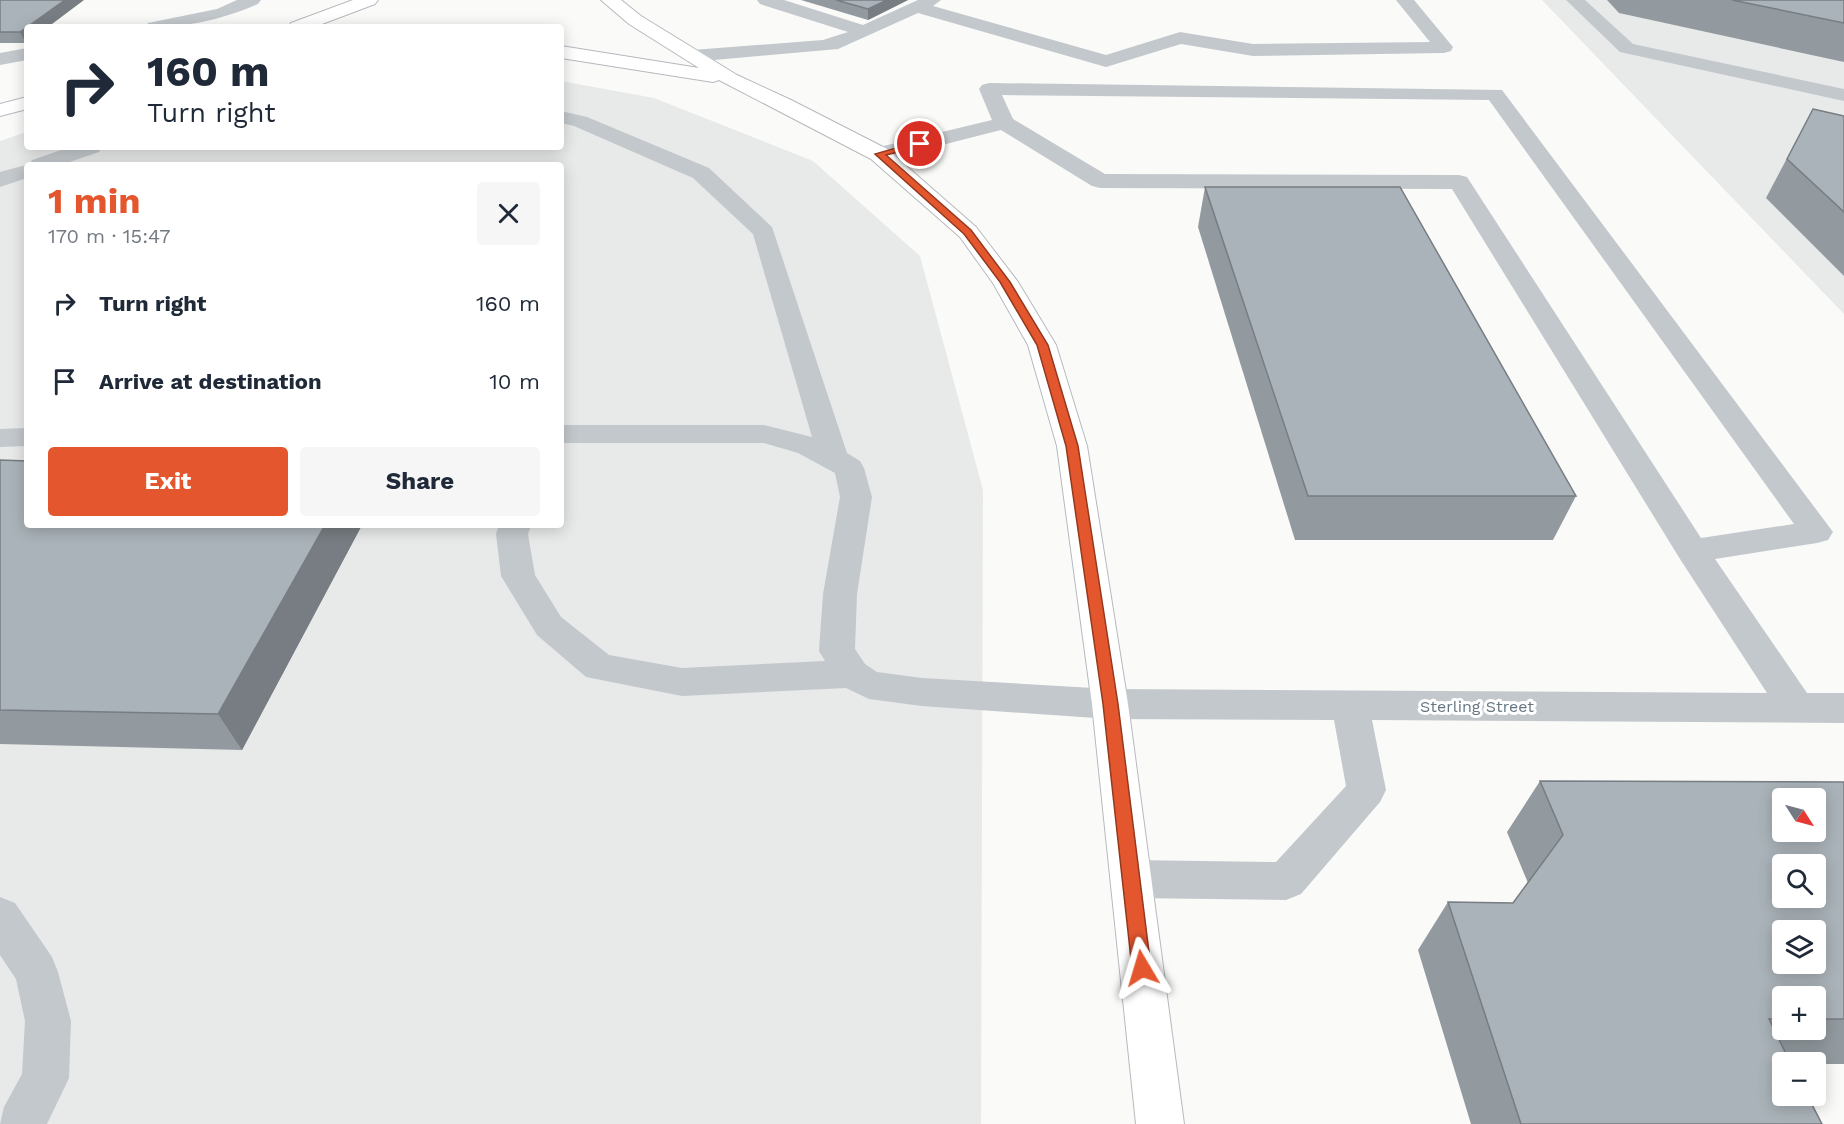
<!DOCTYPE html>
<html lang="en">
<head>
<meta charset="utf-8">
<style>
  body { margin:0; font-family:"Work Sans",sans-serif; background:#f6f6f7; color:#1f2937; height:100vh; display:flex; flex-direction:column; font-size:22px; white-space:nowrap }
  * { box-sizing:border-box; margin:0 }
  p { font-size:20px; color:#747a83 }
  .icon { flex:none; width:33px; height:33px; fill:none; stroke:currentColor; stroke-width:2; stroke-linecap:round; stroke-linejoin:round }
  .map { position:relative; flex:1; overflow:hidden }
  .drawer { position:absolute; left:24px; top:162px; width:540px; height:366px; display:flex; flex-direction:column; background:#fff; border-radius:6px; box-shadow:0 3px 15px #0003 }
  .drawer>* { flex:none }
  .top-card { position:absolute; left:24px; top:24px; width:540px; height:126px; border-radius:6px; box-shadow:0 3px 15px #0003; background:#fff; color:#1f2937; overflow:hidden }
  .needle { width:39px; rotate:126deg }
  .buttons { position:absolute; left:1772px; top:788px; display:grid; gap:12px }
  .buttons a { display:grid; place-items:center; width:54px; height:54px; border-radius:6px; background:#fff; box-shadow:0 3px 15px #0003; font-size:30px }
  .pin { position:absolute; display:grid; place-items:center; width:51px; height:51px; color:#fff; margin:-26px; border:3px solid #fff; border-radius:50%; box-shadow:0 2px 6px #0007 }
  .me { position:absolute; width:66px; margin:-33px; rotate:353deg; stroke-linejoin:round; filter:drop-shadow(0 0 4px #0008) }
  .turn { display:flex; align-items:center; gap:21px; height:126px; padding:0 24px; font-size:27px }
  .turn .icon { width:78px; height:78px; stroke-width:2.5 }
  .turn b { display:block; font-size:42px; line-height:51px }
  .round { display:grid; place-items:center; flex:none; width:63px; height:63px; border-radius:6px; background:#f6f6f7 }
  .summary { display:flex; align-items:center; justify-content:space-between; height:102px; padding:0 24px }
  h1 { font-size:36px; font-weight:700; line-height:45px; color:#e4572e }
  .button { display:flex; gap:12px; margin-top:auto; padding:12px 24px }
  .button a { flex:1; height:69px; border-radius:6px; background:#e4572e; color:#fff; font-size:24px; font-weight:700; line-height:69px; text-align:center }
  .button a+a { background:#f6f6f7; color:#1f2937 }
  ul { padding:0; list-style:none }
  li { display:flex; align-items:center; gap:18px; height:78px; padding:0 24px }
  li div { flex:1 }
  li b { display:block; font-size:22px }
  li em { font-style:normal }
  .map>svg:first-child { display:block }
</style>
</head>
<body>
<div class="map">
<svg width="1844" height="1124" viewBox="0 0 1844 1124">
  <rect width="100%" height="100%" fill="#fafaf8"/>
  <g fill="#e8e9e9" fill-rule="evenodd">
    <polygon points="1542,0 1844,0 1844,314"/>
    <path d="M561,81l93,17 159,63 107,95 63,234 -2,634h-981v-983l27,-9v15h534zM27,165h534v360h-534z"/>
  </g>
  <g fill="none" stroke-linecap="round" stroke-linejoin="round">
    <defs>
      <g id="major">
        <polygon points="353,0 378,0 375,4 314,27 288,27 291,23"/>
        <polygon points="601,0 621,0 641,16 737,75 791,100 887,149 976,227 1018,282 1056,345 1087,446 1128,704 1184,1124 1136,1124 1092,704 1057,446 1028,345 993,283 960,237 871,159 719,80 713,82 561,58 561,46 699,68 629,24"/>
        <polygon points="27,97 27,109 0,116 0,104"/>
      </g>
    </defs>
    <use href="#major" stroke="#b5babe" stroke-width="2"/>
    <g fill="#c3c8cc" fill-rule="evenodd">
      <path d="M237,0h24l-3,4c-39,17 -70,23 -113,23l3,-4 69,-14z"/>
      <polygon points="757,0 784,0 863,25 918,0 941,0 933,6 1106,55 1180,32 1253,44 1430,42 1396,0 1414,0 1453,47 1451,51 1444,53 1253,56 1181,44 1106,67 918,13 838,49 692,62 685,60 682,56 685,52 692,50 823,40 848,32 760,4"/>
      <polygon points="1566,0 1585,0 1633,44 1844,89 1844,101 1620,52"/>
      <polygon points="27,48 27,60 0,65 0,53"/>
      <path d="M989,83l513,7 331,442 -5,8 -11,3 -102,16 92,134h37v30l-472,-3 14,70 -6,12 -79,92 -15,6 -155,-2 -15,-6 -6,-13 6,-13 15,-6 145,2 70,-76 -12,-66 -224,-1 -188,-13 -53,-7 -23,-11 -164,8 -96,-19 -49,-42 -36,-59 -5,-42 3,-9h32l-3,9 7,41 26,42 48,38 73,13 143,-7 -6,-10 4,-57 17,-97 -5,-24 -37,-20 -34,-10h-203v-18h203l48,12 -59,-203 -60,-56 -119,-52 -13,-3v-12l26,6 122,51 63,59 75,226 13,8 4,7 8,29 -15,97 -2,55 10,15 12,8 45,6 188,11 657,4 -87,-134 -228,-370 -352,-1 -8,-2 -91,-56 -122,31 -8,-2 -3,-5 3,-5 121,-29 -13,-31 3,-4zM1002,95l487,5 305,424 -93,14 -234,-361 -8,-2 -354,-1 -92,-55z"/>
      <polygon points="70,147 102,147 99,152 61,165 27,165 27,178 0,187 0,172 30,164 32,160"/>
      <polygon points="27,428 27,446 0,447 0,429"/>
      <polygon points="0,897 15,903 52,957 58,972 71,1021 69,1078 47,1124 0,1124 4,1107 22,1074 25,1021 16,979 0,955"/>
    </g>
    <use href="#major" fill="#fff" fill-rule="evenodd"/>
  </g>
  <g fill="#929a9f" fill-rule="evenodd">
    <polygon points="0,0 27,27 27,42 26,43 0,43"/>
    <polygon points="801,0 908,0 868,20"/>
    <polygon points="1607,0 1844,0 1844,62 1619,13"/>
    <polygon points="1813,109 1844,116 1844,276 1766,198"/>
    <polygon points="1205,187 1576,496 1553,540 1295,540 1198,227"/>
    <polygon points="0,460 27,525 362,525 242,750 0,744"/>
    <path d="M1540,781l304,1v282h-29v-2h-33l40,62h-351l-53,-174 30,-48 65,1 15,-20 -21,-51zM1782,996h33v33h-33z"/>
  </g>
  <g fill="#777d82">
    <polygon points="65,0 84,0 48,27 27,27"/>
    <polygon points="887,0 908,0 868,20 868,9"/>
    <polygon points="27,27 27,42 26,43 20,32"/>
    <polygon points="325,525 362,525 242,750 218,714"/>
  </g>
  <g fill="#aab3b9" stroke="#777d82" stroke-width="1.5" fill-rule="evenodd">
    <polygon points="0,0 65,0 20,32 0,32"/>
    <polygon points="836,0 887,0 868,9"/>
    <polygon points="1732,0 1844,0 1844,23"/>
    <polygon points="1813,109 1844,116 1844,212 1787,159"/>
    <polygon points="1205,187 1400,187 1576,496 1308,496"/>
    <polygon points="0,460 27,461 27,525 325,525 218,714 0,710"/>
    <path d="M1540,781l304,1v237h-29v-23h-33v23h-13l21,43h-8v33h25l15,29h-301l-73,-222 65,1 50,-68zM1782,798h33v33h-33zM1782,864h33v33h-33zM1782,930h33v33h-33z"/>
  </g>
  <polygon fill="#e4572e" stroke="#94391e" stroke-width="1.5" points="920,141 923,142 923,146 886,155 971,230 1010,282 1048,345 1078,446 1118,704 1151,968 1148,974 1142,977 1135,974 1132,968 1103,704 1066,446 1037,345 1000,282 964,234 875,154"/>
  <g text-anchor="middle" stroke-width="6" stroke-linejoin="round" paint-order="stroke">
    <g font-size="16" fill="#657683" stroke="#fff">
      <text x="1477" y="712">Sterling Street</text>
    </g>
  </g>
</svg>
<div class="buttons">
<a><svg class="needle" viewBox="-14 -14 28 28"><path d="M0-13l5 13h-10z" fill="#e53935"/><path d="M0 13l5-13h-10z" fill="#747a83"/></svg></a>
<a><svg class="icon" aria-label="search" viewBox="0 0 24 24"><circle cx="10" cy="10" r="6"/><path d="M15 15l6 6"/></svg></a>
<a><svg class="icon" aria-label="layers" viewBox="0 0 24 24"><path d="M12 4l9 5-9 5-9-5zM3 14l9 5 9-5"/></svg></a>
<a>+</a>
<a>−</a>
</div>
<div class="pin" style="left:920px;top:144px;background:#d93025"><svg class="icon" aria-label="arrive" viewBox="0 0 24 24"><path d="M6 21V4h12l-3 4 3 4H6"/></svg></div>
<svg class="me" style="left:1142px;top:968px" viewBox="-20 -20 40 40"><path d="M0-17L14 15 0 8-14 15z" fill="#e4572e" stroke="#fff" stroke-width="4"/></svg>
<div class="top-card">
<div class="turn"><svg class="icon" aria-label="right" viewBox="0 0 24 24"><path d="M7 20v-9h11M14 6l5 5-5 5"/></svg><div><b>160 m</b>Turn right</div></div>
</div>
<section class="drawer">
<div class="summary"><div><h1>1 min</h1><p>170 m · 15:47</p></div><a class="round"><svg class="icon" aria-label="close" viewBox="0 0 24 24"><path d="M6 6l12 12M18 6L6 18"/></svg></a></div>
<ul>
<li><svg class="icon" aria-label="right" viewBox="0 0 24 24"><path d="M7 20v-9h11M14 6l5 5-5 5"/></svg><div><b>Turn right</b></div><em>160 m</em></li>
<li><svg class="icon" aria-label="arrive" viewBox="0 0 24 24"><path d="M6 21V4h12l-3 4 3 4H6"/></svg><div><b>Arrive at destination</b></div><em>10 m</em></li>
</ul>
<div class="button"><a>Exit</a><a>Share</a></div>
</section>
</div>
</body>
</html>
